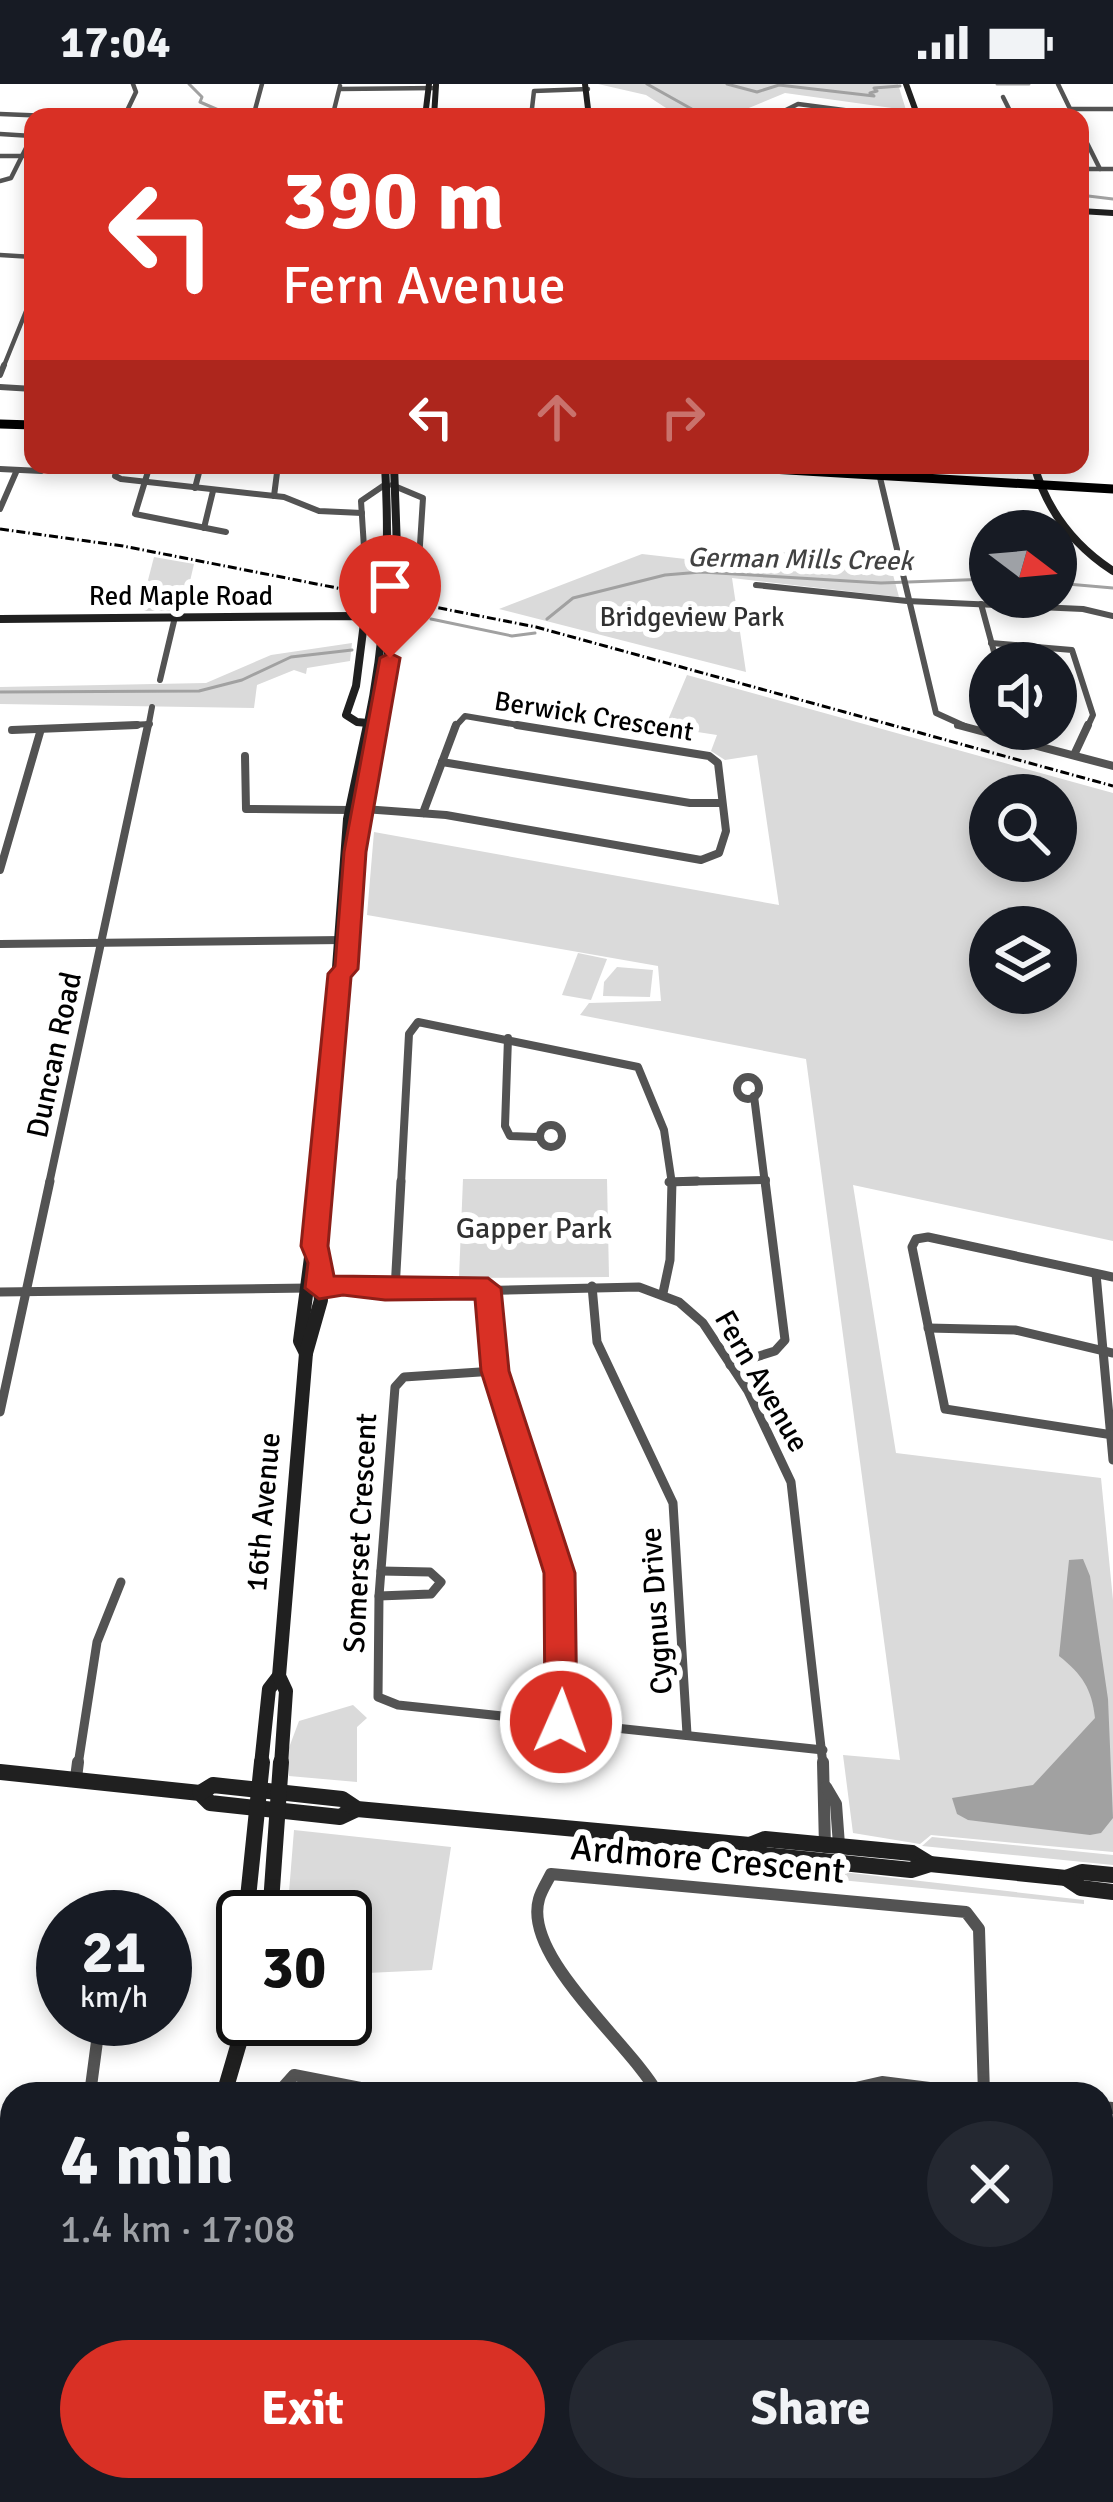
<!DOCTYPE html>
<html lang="en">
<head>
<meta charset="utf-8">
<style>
  body { margin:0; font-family:Signika,sans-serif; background:#242831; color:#f1f3f6; height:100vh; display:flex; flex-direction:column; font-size:45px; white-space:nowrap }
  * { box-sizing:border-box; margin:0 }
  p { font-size:39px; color:#9ea1a6 }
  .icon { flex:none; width:66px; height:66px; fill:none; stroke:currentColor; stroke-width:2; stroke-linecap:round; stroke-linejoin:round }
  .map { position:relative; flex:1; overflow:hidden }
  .side { position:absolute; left:0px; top:1998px; width:1113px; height:420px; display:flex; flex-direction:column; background:#171b24; border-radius:36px 36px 0 0; box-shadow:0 6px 18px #0003 }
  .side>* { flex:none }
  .guide { position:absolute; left:24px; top:24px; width:1065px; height:366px; border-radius:24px; box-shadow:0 6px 18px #0003; background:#d93025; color:#fff; overflow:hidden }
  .needle { width:78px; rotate:106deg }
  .controls { position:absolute; left:969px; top:426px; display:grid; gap:24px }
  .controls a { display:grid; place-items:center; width:108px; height:108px; border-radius:50%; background:#171b24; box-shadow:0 6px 18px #0003; font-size:60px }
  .speed { position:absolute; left:36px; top:1806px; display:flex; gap:24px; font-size:60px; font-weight:700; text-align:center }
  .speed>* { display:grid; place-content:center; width:156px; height:156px; border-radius:50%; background:#171b24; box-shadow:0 6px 18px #0003; line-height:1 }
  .speed small { font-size:30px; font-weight:400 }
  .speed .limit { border:6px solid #111; border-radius:18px; background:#fff; color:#111 }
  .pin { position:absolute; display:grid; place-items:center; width:102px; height:102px; color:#fff; margin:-123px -51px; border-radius:50% 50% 50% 0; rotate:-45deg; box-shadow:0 0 12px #0007 }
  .pin .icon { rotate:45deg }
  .me { position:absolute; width:132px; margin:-66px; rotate:2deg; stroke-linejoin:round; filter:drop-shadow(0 0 9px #0008) }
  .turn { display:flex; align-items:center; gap:42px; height:252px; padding:0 60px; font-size:54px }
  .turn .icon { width:156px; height:156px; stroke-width:2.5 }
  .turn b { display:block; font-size:84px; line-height:102px }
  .lanes { display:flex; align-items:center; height:114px; padding:0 60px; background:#0003; justify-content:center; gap:60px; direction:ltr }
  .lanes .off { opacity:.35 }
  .round { display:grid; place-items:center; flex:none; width:126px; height:126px; border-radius:63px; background:#242831 }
  .head { display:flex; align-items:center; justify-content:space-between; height:204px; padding:0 60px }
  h1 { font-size:72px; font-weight:800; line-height:90px }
  .button { display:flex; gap:24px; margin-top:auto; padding:24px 60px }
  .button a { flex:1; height:138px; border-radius:72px; background:#d93025; color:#fff; font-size:48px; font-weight:800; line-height:138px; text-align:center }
  .button a+a { background:#242831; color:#f1f3f6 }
  .status { display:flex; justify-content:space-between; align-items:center; height:84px; padding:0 60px; background:#171b24; direction:ltr }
  .status svg { height:33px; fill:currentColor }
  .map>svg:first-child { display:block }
</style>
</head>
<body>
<div class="status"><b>17:04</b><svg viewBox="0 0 49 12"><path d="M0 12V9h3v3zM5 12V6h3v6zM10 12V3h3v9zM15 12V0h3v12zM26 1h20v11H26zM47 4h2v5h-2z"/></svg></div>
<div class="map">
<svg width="1113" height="2418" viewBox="0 0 1113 2418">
  <rect width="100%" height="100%" fill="#fff"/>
  <g fill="#dadada" fill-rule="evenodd">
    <polygon points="598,0 898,0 906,26 785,9 739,28 741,33 680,33 646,11"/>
    <polygon points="780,468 888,472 899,513 732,494 746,588 499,525 642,470 772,485 774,470"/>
    <polygon points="154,473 194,480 183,527 140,527"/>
    <polygon points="352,559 350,577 307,584 306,590 294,586 257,601 254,624 0,620 0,603 206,599 271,571"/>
    <path d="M687,591l426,118v448l-260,-56 43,268 205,25 12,122v252l-182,-17 -11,9 -67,-11 -10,-78 57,5 -94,-701 -226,-44 9,-12 72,-2 -3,-35 -291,-51 7,-83 405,73 -22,-150 -32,5 -14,-9 6,-16 -52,-8zM990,711h66v66h-66zM990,843h66v66h-66z"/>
    <polygon points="578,869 607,875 591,916 562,911"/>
    <polygon points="617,883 653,886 650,913 603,912 604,898"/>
    <polygon points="463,1095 607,1095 609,1193 459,1194"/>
    <polygon points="353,1621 367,1634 357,1643 357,1698 289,1692 287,1669 299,1637"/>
    <polygon points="294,1746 451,1763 432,1886 345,1890 345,1833 287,1833"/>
    <polygon points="932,1753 1113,1771 1113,1781 922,1762"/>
    <polygon points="790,1782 1084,1816 1084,1820 790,1791"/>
  </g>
  <path fill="#a1a1a1" d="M1083,1475l7,17 18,123 5,119 -12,15 -11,2 -122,-15 -11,-6 -5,-16 81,-13 62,-67c-3,-29 -13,-44 -36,-62l10,-96z"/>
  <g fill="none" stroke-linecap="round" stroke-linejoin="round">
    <g stroke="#a1a1a1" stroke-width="3">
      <polyline points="189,0 202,13 200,18 223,28 222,33"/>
      <polyline points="647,0 706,33"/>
      <polyline points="727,0 757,8 779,1 874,12 870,9 877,7 874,4 900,2"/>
      <polyline points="997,0 1029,0"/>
      <polyline points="1080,111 1113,115"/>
      <polyline points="1056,499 1113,504"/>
      <polyline points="431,535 512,552 535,549"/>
      <polyline points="547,535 573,514 665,491 701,488 881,499 990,495"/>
      <polyline points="0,608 199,607 242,596 291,573 352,566"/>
    </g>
    <g stroke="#535353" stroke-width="4.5">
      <polyline points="1058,0 1074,33"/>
      <polyline points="340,5 436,4"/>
      <polyline points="1003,13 1013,33"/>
      <polyline points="1070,25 1113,25"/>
      <polyline points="334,26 340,2"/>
      <polyline points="0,30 75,33"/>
      <polyline points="124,33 136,8 133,0"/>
      <polyline points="253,33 262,0"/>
      <polyline points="531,33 534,7 588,5"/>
      <polyline points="772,33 798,20 859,28 863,33"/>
      <polyline points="1080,45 1100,85"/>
      <polyline points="0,50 32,52 11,94 0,97"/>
      <polyline points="0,72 23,72"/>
      <polyline points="1080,85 1113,85"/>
      <polyline points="0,171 33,173"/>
      <polyline points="3,284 33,210"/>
    </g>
    <g stroke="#535353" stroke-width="6">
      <polyline points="0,291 4,281"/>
      <polyline points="0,303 33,305"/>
      <polyline points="118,381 115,392 121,395 284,413 319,427 362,429"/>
      <polyline points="150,381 135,430 226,448"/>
      <polyline points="877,381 936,629 969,644"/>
      <polyline points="0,385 41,387"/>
      <polyline points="383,402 361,417 365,479 393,490 419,476 423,414 392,401"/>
      <polyline points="195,404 201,381"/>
      <polyline points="274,412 278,381"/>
      <polyline points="0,425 17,386"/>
      <polyline points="204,444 213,407"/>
      <polyline points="756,501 907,517 1083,525 1113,532"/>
      <polyline points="981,520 997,579"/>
      <polyline points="991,559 1072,566 1093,631 1087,644"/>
      <polyline points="160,596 175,533"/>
      <polyline points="68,644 150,640"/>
      <polyline points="148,644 152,623"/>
      <polyline points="454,644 465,632 536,644"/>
    </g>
    <g stroke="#535353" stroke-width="8">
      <polyline points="958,641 1113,682"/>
      <polyline points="12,646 137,641"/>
      <polyline points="1074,671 1088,641"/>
      <polyline points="245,672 246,725 350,726"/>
      <polyline points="442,678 690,719 722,719"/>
      <polyline points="350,724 446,731 701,776 719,769 726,747 718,679 709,672 517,641"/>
      <polyline points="423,729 456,641"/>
      <polyline points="0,786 41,645"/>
      <polyline points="0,860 343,856"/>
      <polyline points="508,954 505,1042 510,1052 537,1053"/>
      <circle cx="748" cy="1004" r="11"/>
      <polyline points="754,1012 765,1100"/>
      <circle cx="551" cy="1052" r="11"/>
      <polyline points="669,1098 766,1096"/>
      <polyline points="49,1100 148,641"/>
      <polyline points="401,1100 409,950 418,938 638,983 664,1046 672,1100"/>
    </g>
    <g stroke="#535353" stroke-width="9">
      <polyline points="669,1098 697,1097"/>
      <polyline points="1096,1190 1113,1376"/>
      <polyline points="1113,1193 928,1153 916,1155 912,1163 945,1325 1113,1351"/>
      <polyline points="592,1202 597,1258 673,1419 687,1650"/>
      <polyline points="332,1203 373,1200 385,1206"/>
      <polyline points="329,1204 373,1209 639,1203 679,1218 703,1239 748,1307 791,1398 823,1681"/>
      <polyline points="488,1204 495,1287 560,1488 561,1638"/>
      <polyline points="395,1206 401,1097"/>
      <polyline points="0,1208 309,1204"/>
      <polyline points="663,1209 670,1176 672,1097"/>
      <polyline points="928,1244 1015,1246 1113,1269"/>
      <polyline points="730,1281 775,1267 785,1256 765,1097"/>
      <polyline points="495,1287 404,1293 395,1303 379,1512 378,1613 398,1621 823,1666"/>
      <polyline points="0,1328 50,1097"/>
      <polyline points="379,1512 431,1510 441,1498 430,1488 381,1487"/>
      <polyline points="78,1681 97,1558 121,1498"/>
    </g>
    <g stroke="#535353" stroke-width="12">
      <polyline points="823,1678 825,1763"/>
      <polyline points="76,1694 78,1678"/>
      <polyline points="826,1703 836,1720 839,1761"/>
      <polyline points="90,2010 100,1935"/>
      <polyline points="277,2010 294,1991 391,2010"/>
      <path d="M658,2010c-27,-50 -136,-137 -119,-195 2,-8 8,-17 12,-25l415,38 13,17 5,165"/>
      <polyline points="829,2010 882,1998 977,2010"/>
      <polyline points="1101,2023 1113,2024"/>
      <polyline points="395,2406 400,2418"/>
      <polyline points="631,2406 635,2418"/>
      <polyline points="1065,2418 1083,2406"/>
    </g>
    <g stroke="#202020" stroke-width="6">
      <polyline points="585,0 589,33"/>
      <polyline points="906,0 918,33"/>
      <polyline points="425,33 429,0"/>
      <polyline points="434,33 436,1"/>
      <polyline points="1080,127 1113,129"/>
    </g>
    <g stroke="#202020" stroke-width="8">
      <polyline points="394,381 397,464"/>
      <path d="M1034,381c13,46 39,80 79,106"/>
      <polyline points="0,535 353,532 364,539 356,602 346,631 357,638 378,640"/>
      <path d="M367,644c19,-89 23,-173 18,-263"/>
      <polyline points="380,644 395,503"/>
    </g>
    <g stroke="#202020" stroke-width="10">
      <polyline points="340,890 347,885 355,768 380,641"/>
      <polyline points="321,1100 348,735 368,641"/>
    </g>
    <g stroke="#202020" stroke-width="14">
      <polyline points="306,1269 300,1257 321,1097"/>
      <polyline points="261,1681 269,1605 279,1592"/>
      <polyline points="281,1681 286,1607 279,1592 306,1269 321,1216 315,1162"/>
    </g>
    <g stroke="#202020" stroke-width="16">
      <polyline points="0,1688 200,1709 210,1719 340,1733 357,1725"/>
      <polyline points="200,1709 213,1701 342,1715 357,1725 750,1761 765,1755 912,1769 930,1780"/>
      <polyline points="750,1761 764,1771 911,1786 930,1780 1066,1794 1082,1788 1113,1791"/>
      <polyline points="1066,1794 1081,1804 1113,1808"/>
      <polyline points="246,1833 262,1678"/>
      <polyline points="270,1833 281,1678"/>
      <polyline points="224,2010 246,1935"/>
      <polyline points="61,2418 64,2406"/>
    </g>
    <g stroke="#000" stroke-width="9">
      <polyline points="0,340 33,341"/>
      <polyline points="700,381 1113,405"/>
    </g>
    <polyline stroke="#000" stroke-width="3" stroke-dasharray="9 3 1.5 3" stroke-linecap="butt" points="0,445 123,462 536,543 1113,702"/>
  </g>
  <polygon fill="#d93025" stroke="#8d1f18" stroke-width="3" points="390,569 400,574 366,768 358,885 351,893 328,1162 334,1192 488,1194 501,1204 509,1287 575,1489 577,1638 572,1648 561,1653 550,1648 545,1638 544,1489 481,1287 475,1215 385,1216 343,1211 319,1215 305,1204 308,1179 301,1162 328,890 335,882 344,768 380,574"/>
  <g text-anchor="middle" stroke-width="12" stroke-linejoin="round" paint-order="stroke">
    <g font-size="27" font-style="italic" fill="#424242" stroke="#fff">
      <text transform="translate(800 475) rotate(1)" y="9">German Mills Creek</text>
    </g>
    <g font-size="27" fill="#000" stroke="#fff">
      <text x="181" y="521">Red Maple Road</text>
      <text transform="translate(594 632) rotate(9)" y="9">Berwick Crescent</text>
    </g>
    <g font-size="27" fill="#313131" stroke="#fff">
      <text x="692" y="542">Bridgeview Park</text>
    </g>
    <g font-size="30" fill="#000" stroke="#fff">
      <text transform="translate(54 971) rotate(-78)" y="10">Duncan Road</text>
      <text transform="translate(762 1297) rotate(60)" y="10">Fern Avenue</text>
      <text transform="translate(263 1428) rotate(-85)" y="10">16th Avenue</text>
      <text transform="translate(360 1449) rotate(-87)" y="10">Somerset Crescent</text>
      <text transform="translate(656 1527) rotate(-94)" y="10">Cygnus Drive</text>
    </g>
    <g font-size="30" fill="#313131" stroke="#fff">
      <text x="534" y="1154">Gapper Park</text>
    </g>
    <g font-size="36" fill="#000" stroke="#fff">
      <text transform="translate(708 1774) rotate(5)" y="13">Ardmore Crescent</text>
    </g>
  </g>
</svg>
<div class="controls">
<a><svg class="needle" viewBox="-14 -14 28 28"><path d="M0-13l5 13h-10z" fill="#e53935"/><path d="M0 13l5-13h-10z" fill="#9ea1a6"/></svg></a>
<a><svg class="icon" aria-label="sound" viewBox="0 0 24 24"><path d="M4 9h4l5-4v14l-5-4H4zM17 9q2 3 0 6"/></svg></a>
<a><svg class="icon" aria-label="search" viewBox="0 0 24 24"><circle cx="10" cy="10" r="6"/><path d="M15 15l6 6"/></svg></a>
<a><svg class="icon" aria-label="layers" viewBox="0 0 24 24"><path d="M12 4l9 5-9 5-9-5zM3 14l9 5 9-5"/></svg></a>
</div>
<div class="speed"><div>21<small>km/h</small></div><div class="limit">30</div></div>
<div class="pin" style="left:390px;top:574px;background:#d93025"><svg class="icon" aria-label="arrive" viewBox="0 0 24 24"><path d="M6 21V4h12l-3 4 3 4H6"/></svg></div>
<svg class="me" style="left:561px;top:1638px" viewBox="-20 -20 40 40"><circle r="17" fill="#d93025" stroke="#fff" stroke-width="3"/><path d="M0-11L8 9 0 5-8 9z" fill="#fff"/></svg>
<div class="guide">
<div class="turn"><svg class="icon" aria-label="left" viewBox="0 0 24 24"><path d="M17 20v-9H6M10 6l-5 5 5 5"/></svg><div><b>390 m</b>Fern Avenue</div></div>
<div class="lanes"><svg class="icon" aria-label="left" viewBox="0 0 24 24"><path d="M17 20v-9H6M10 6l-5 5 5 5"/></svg><svg class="icon off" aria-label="ahead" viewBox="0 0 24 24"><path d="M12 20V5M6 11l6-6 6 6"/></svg><svg class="icon off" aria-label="right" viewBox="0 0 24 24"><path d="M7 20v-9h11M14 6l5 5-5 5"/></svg></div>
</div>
<section class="side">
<div class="head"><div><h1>4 min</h1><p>1.4 km · 17:08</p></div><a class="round"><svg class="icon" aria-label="close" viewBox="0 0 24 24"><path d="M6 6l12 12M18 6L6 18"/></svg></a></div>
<div class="button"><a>Exit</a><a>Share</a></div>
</section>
</div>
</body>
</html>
